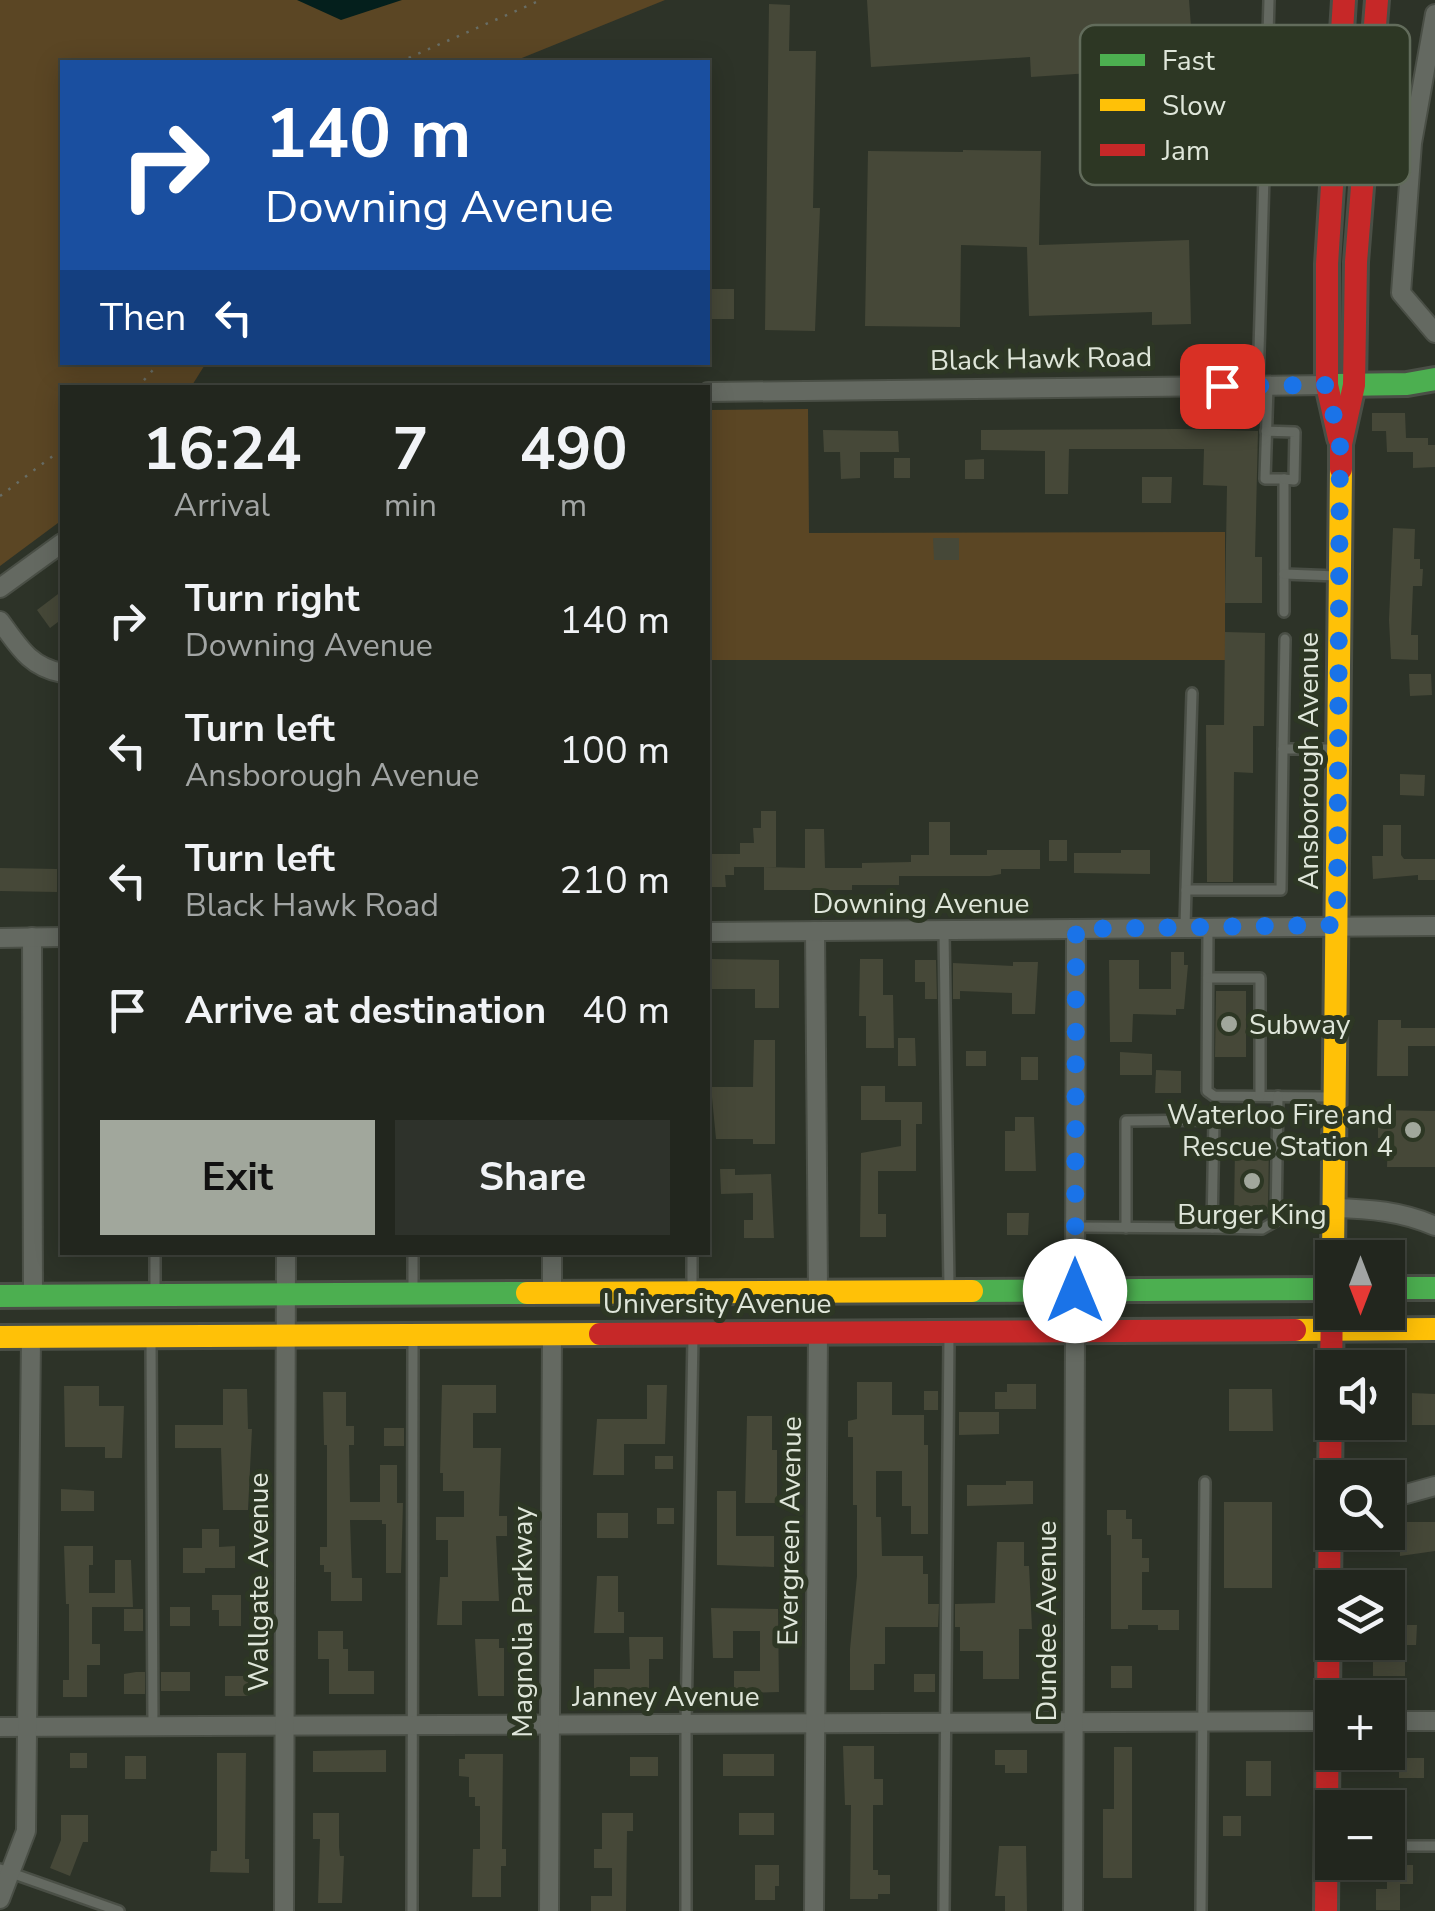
<!DOCTYPE html>
<html lang="en">
<head>
<meta charset="utf-8">
<style>
  body { margin:0; font-family:"Nunito Sans",sans-serif; background:#2e322b; color:#f1f3f6; height:100vh; display:flex; flex-direction:column; font-size:38px; white-space:nowrap }
  * { box-sizing:border-box; margin:0 }
  p { font-size:32px; color:#a2a5a4 }
  .icon { flex:none; width:55px; height:55px; fill:none; stroke:currentColor; stroke-width:2; stroke-linecap:round; stroke-linejoin:round }
  .map { position:relative; flex:1; overflow:hidden }
  .panel { position:absolute; left:60px; top:385px; width:650px; height:870px; display:flex; flex-direction:column; background:#22261e; border-radius:0px; box-shadow:0 5px 25px #0003,0 0 0 2px #3f433c }
  .panel>* { flex:none }
  .hud { position:absolute; left:60px; top:60px; width:650px; height:305px; border-radius:0px; box-shadow:0 5px 25px #0003,0 0 0 2px #3f433c; background:#1a4fa0; color:#fff; overflow:hidden }
  .needle { width:65px; rotate:180deg }
  .tools { position:absolute; left:1315px; top:1240px; display:grid; gap:20px }
  .tools a { display:grid; place-items:center; width:90px; height:90px; border-radius:0px; background:#22261e; box-shadow:0 5px 25px #0003,0 0 0 2px #3f433c; font-size:50px }
  .pin { position:absolute; display:grid; place-items:center; width:85px; height:85px; color:#fff; margin:-42px; border-radius:20px; box-shadow:0 5px 15px #0006 }
  .me { position:absolute; width:110px; margin:-55px; rotate:0deg; stroke-linejoin:round; filter:drop-shadow(0 0 8px #0008) }
  .turn { display:flex; align-items:center; gap:35px; height:210px; padding:0 40px; font-size:45px }
  .turn .icon { width:130px; height:130px; stroke-width:2.5 }
  .turn b { display:block; font-size:70px; line-height:85px }
  .then { display:flex; align-items:center; height:95px; padding:0 40px; background:#0003; gap:20px; font-size:38px }
  .eta { display:flex; justify-content:space-evenly; align-items:center; height:170px; text-align:center }
  .eta b { font-size:60px; font-weight:700; line-height:70px }
  .action { display:flex; gap:20px; margin-top:auto; padding:20px 40px }
  .action a { flex:1; height:115px; border-radius:0px; background:#a1a79c; color:#111; font-size:40px; font-weight:700; line-height:115px; text-align:center }
  .action a+a { background:#2e322b; color:#f1f3f6 }
  ul { padding:0; list-style:none }
  li { display:flex; align-items:center; gap:30px; height:130px; padding:0 40px }
  li div { flex:1 }
  li b { display:block; font-size:38px }
  li em { font-style:normal }
  .map>svg:first-child { display:block }
</style>
</head>
<body>
<div class="map">
<svg width="1435" height="1911" viewBox="0 0 1435 1911">
  <rect width="100%" height="100%" fill="#2d3328"/>
  <g fill="#5b4624">
    <polygon points="0,0 665,0 512,62 62,62 62,362 206,363 191,387 62,388 62,520 0,566"/>
    <polygon points="808,409 809,533 1225,532 1225,660 708,660 708,410"/>
  </g>
  <polygon fill="#041f1c" points="297,0 402,0 341,20"/>
  <g fill="#464838">
    <polygon points="867,0 1189,0 1194,66 1031,77 1030,57 871,67"/>
    <polygon points="769,4 790,5 789,51 816,51 813,208 820,208 815,331 765,330"/>
    <polygon points="963,150 1041,151 1039,245 1189,240 1191,324 1152,325 1152,312 1029,316 1027,247 961,245 960,327 865,326 868,151 963,152"/>
    <rect x="708" y="289" width="26" height="30"/>
    <polygon points="1372,413 1405,413 1406,438 1428,438 1428,445 1435,445 1435,467 1413,468 1413,452 1387,452 1386,431 1372,431"/>
    <polygon points="1179,429 1258,431 1255,557 1262,557 1262,603 1225,603 1227,486 1203,485 1204,449 1069,449 1068,494 1045,494 1045,451 981,450 981,430"/>
    <polygon points="823,430 898,431 899,452 860,452 860,478 841,479 840,452 824,452"/>
    <rect x="894" y="458" width="16" height="20"/>
    <polygon points="984,459 984,479 965,479 965,460"/>
    <polygon points="1142,477 1172,477 1171,503 1142,503"/>
    <polygon points="1393,528 1415,529 1414,559 1420,559 1420,569 1423,569 1422,586 1413,586 1411,635 1418,635 1418,660 1391,659 1389,620"/>
    <polygon points="933,538 959,538 959,560 934,560"/>
    <polygon points="62,591 62,619 50,628 37,610"/>
    <polygon points="1225,632 1265,633 1264,726 1253,726 1253,773 1234,772 1233,882 1207,882 1206,725 1224,725"/>
    <polygon points="1409,674 1431,674 1432,695 1410,696"/>
    <polygon points="1400,774 1425,775 1424,796 1400,795"/>
    <polygon points="761,811 776,811 776,867 734,867 734,875 725,875 726,887 710,887 709,854 740,854 740,843 754,843 753,828 761,828"/>
    <polygon points="929,822 950,822 950,855 987,855 987,850 1040,850 1040,869 1001,869 1001,874 990,876 899,876 899,885 852,885 852,890 764,890 764,867 805,868 805,829 824,829 825,868 862,868 862,863 911,862 911,855 929,855"/>
    <polygon points="1383,825 1401,825 1401,855 1404,859 1435,859 1435,880 1418,880 1418,875 1373,879 1372,856 1383,856"/>
    <rect x="1049" y="840" width="18" height="21"/>
    <polygon points="1121,850 1150,850 1150,874 1074,873 1074,853 1121,853"/>
    <polygon points="0,868 57,869 57,892 0,891"/>
    <polygon points="1171,952 1184,952 1184,965 1188,965 1184,1009 1176,1009 1176,1015 1133,1014 1132,1042 1110,1042 1109,960 1139,960 1139,989 1171,989"/>
    <polygon points="711,959 779,960 779,1008 755,1008 755,989 711,989"/>
    <polygon points="860,959 883,959 883,995 893,995 894,1048 866,1048 866,1016 859,1016"/>
    <polygon points="915,960 936,960 937,999 925,999 925,982 915,982"/>
    <polygon points="1013,962 1038,962 1035,1014 1012,1014 1012,993 960,991 960,999 953,999 953,963 1013,966"/>
    <polygon points="1216,991 1246,991 1246,1057 1215,1057"/>
    <polygon points="1378,1020 1401,1020 1401,1028 1435,1028 1435,1046 1408,1046 1408,1076 1377,1076"/>
    <polygon points="898,1038 915,1038 916,1066 898,1066"/>
    <polygon points="754,1040 775,1040 775,1144 753,1144 753,1139 716,1139 711,1087 753,1087"/>
    <rect x="966" y="1051" width="20" height="15"/>
    <polygon points="1120,1052 1152,1054 1152,1075 1120,1075"/>
    <rect x="1021" y="1057" width="17" height="23"/>
    <polygon points="1156,1070 1181,1071 1181,1093 1155,1093"/>
    <polygon points="861,1086 885,1086 885,1102 922,1102 922,1124 916,1124 916,1171 878,1171 878,1214 886,1214 886,1237 860,1237 861,1153 901,1146 901,1120 861,1120"/>
    <polygon points="1378,1110 1435,1111 1435,1167 1387,1167 1388,1138 1378,1138"/>
    <polygon points="1015,1117 1034,1117 1036,1171 1005,1171 1005,1131 1015,1131"/>
    <polygon points="1250,1141 1269,1141 1268,1214 1234,1213 1235,1148 1250,1149"/>
    <polygon points="720,1169 735,1169 735,1175 771,1174 774,1238 744,1238 744,1220 753,1220 753,1193 721,1194"/>
    <polygon points="1007,1213 1029,1213 1028,1235 1007,1235"/>
    <polygon points="857,1382 892,1382 892,1415 924,1415 924,1445 928,1445 928,1534 911,1534 911,1506 902,1506 902,1471 876,1471 876,1517 881,1517 882,1556 923,1556 923,1574 928,1574 928,1604 939,1604 938,1627 885,1627 885,1664 874,1664 874,1690 850,1690 850,1649 857,1576 857,1505 853,1505 853,1437 848,1437 848,1421 857,1419"/>
    <polygon points="1007,1384 1036,1384 1036,1409 995,1409 995,1392 1007,1392"/>
    <polygon points="442,1385 496,1385 496,1413 473,1413 473,1448 501,1448 499,1516 507,1516 507,1536 496,1536 499,1601 462,1601 462,1625 437,1625 440,1577 448,1577 448,1540 436,1540 436,1517 464,1517 464,1491 443,1491 443,1473 440,1473"/>
    <polygon points="647,1385 667,1385 665,1444 624,1444 624,1475 593,1475 597,1419 647,1419"/>
    <polygon points="64,1386 99,1386 99,1406 124,1406 122,1458 105,1458 105,1447 65,1447"/>
    <polygon points="223,1389 247,1389 248,1429 252,1429 248,1510 223,1510 221,1448 175,1448 175,1425 223,1425"/>
    <polygon points="1229,1389 1272,1389 1273,1431 1229,1431"/>
    <rect x="924" y="1391" width="14" height="19"/>
    <polygon points="323,1392 346,1392 346,1426 354,1426 354,1445 349,1445 350,1502 380,1502 380,1465 397,1465 397,1503 403,1503 401,1573 386,1573 386,1524 382,1524 382,1520 350,1520 352,1578 362,1578 362,1601 331,1601 331,1572 324,1572 324,1565 320,1565 320,1547 327,1547 327,1445 324,1445"/>
    <polygon points="1412,1393 1435,1394 1435,1425 1412,1425"/>
    <polygon points="959,1412 999,1412 999,1434 959,1435"/>
    <polygon points="747,1416 772,1416 772,1450 777,1450 777,1503 745,1503"/>
    <rect x="384" y="1428" width="20" height="18"/>
    <rect x="655" y="1456" width="18" height="13"/>
    <polygon points="1006,1481 1033,1481 1033,1504 967,1506 967,1485 1006,1485"/>
    <polygon points="61,1489 94,1491 94,1511 61,1511"/>
    <polygon points="717,1491 736,1491 736,1536 774,1536 774,1567 717,1565"/>
    <rect x="1224" y="1502" width="48" height="86"/>
    <rect x="657" y="1508" width="17" height="16"/>
    <polygon points="1107,1510 1126,1510 1126,1519 1132,1519 1132,1539 1142,1539 1142,1558 1149,1558 1149,1572 1142,1572 1142,1610 1179,1610 1179,1630 1158,1630 1158,1625 1128,1625 1128,1629 1111,1629 1111,1535 1107,1535"/>
    <rect x="597" y="1513" width="31" height="25"/>
    <polygon points="1400,1522 1435,1522 1435,1551 1400,1556"/>
    <polygon points="202,1529 219,1529 219,1547 235,1546 235,1568 205,1568 205,1573 183,1573 183,1548 202,1548"/>
    <polygon points="997,1542 1024,1542 1024,1566 1029,1566 1032,1629 1019,1629 1019,1679 983,1679 983,1651 960,1651 960,1627 955,1627 955,1604 995,1603"/>
    <polygon points="64,1546 93,1546 93,1565 89,1565 89,1593 115,1593 115,1560 131,1560 133,1607 92,1607 92,1644 100,1644 100,1665 87,1665 87,1697 63,1697 63,1680 69,1680 69,1604 66,1604"/>
    <polygon points="597,1576 618,1576 618,1612 624,1612 624,1633 594,1633"/>
    <polygon points="212,1595 241,1595 241,1626 219,1626 219,1610 212,1610"/>
    <rect x="170" y="1607" width="20" height="19"/>
    <polygon points="711,1608 778,1609 779,1692 734,1693 734,1671 760,1671 760,1631 733,1631 733,1658 713,1658"/>
    <rect x="124" y="1609" width="19" height="22"/>
    <polygon points="1388,1625 1417,1625 1416,1645 1405,1645 1405,1676 1373,1676 1373,1648 1388,1648"/>
    <polygon points="318,1631 343,1631 343,1649 348,1649 348,1671 374,1671 374,1694 329,1694 329,1659 318,1659"/>
    <polygon points="629,1637 663,1637 663,1659 649,1659 649,1691 594,1691 594,1669 630,1669"/>
    <polygon points="475,1639 499,1639 499,1648 504,1648 504,1696 478,1696"/>
    <rect x="1111" y="1666" width="21" height="22"/>
    <polygon points="136,1672 145,1672 145,1694 124,1694 124,1674"/>
    <rect x="161" y="1672" width="29" height="19"/>
    <rect x="914" y="1674" width="21" height="18"/>
    <rect x="225" y="1676" width="23" height="20"/>
    <polygon points="843,1746 874,1746 874,1779 883,1779 883,1805 873,1805 873,1870 878,1870 878,1875 890,1875 890,1894 878,1894 878,1899 850,1899 851,1805 845,1805"/>
    <polygon points="1114,1747 1132,1747 1132,1878 1103,1878 1103,1809 1114,1809"/>
    <polygon points="386,1750 386,1772 313,1772 313,1751"/>
    <polygon points="995,1750 1027,1750 1027,1773 1005,1773 1005,1765 995,1765"/>
    <rect x="70" y="1753" width="17" height="15"/>
    <polygon points="217,1753 246,1753 245,1859 249,1859 249,1873 210,1872 211,1851 217,1851"/>
    <polygon points="465,1754 503,1754 502,1849 506,1849 506,1866 501,1866 501,1897 472,1897 473,1849 480,1849 480,1806 475,1806 475,1797 469,1797 469,1777 459,1776 459,1759 465,1759"/>
    <rect x="723" y="1754" width="51" height="22"/>
    <rect x="125" y="1756" width="21" height="23"/>
    <rect x="630" y="1757" width="28" height="19"/>
    <rect x="1399" y="1758" width="25" height="20"/>
    <rect x="1246" y="1761" width="25" height="35"/>
    <polygon points="313,1813 339,1813 339,1847 340,1856 344,1856 342,1903 318,1903 320,1839 313,1839"/>
    <polygon points="602,1813 633,1813 633,1831 627,1831 626,1911 591,1911 591,1896 612,1896 612,1868 594,1868 594,1849 602,1849"/>
    <rect x="739" y="1813" width="35" height="22"/>
    <polygon points="61,1815 88,1815 88,1842 83,1842 70,1876 50,1868 61,1840"/>
    <rect x="1223" y="1816" width="18" height="20"/>
    <polygon points="999,1846 1026,1846 1027,1911 1005,1911 1005,1896 995,1896"/>
    <polygon points="755,1865 779,1865 779,1886 775,1886 775,1900 755,1900"/>
    <polygon points="1392,1865 1413,1865 1413,1884 1400,1884 1400,1910 1376,1910 1376,1889 1387,1889 1387,1868"/>
  </g>
  <g fill="none" stroke-linecap="round" stroke-linejoin="round">
    <defs>
      <g id="lane">
        <polyline points="1258,386 1269,0"/>
        <polyline points="1268,386 1265,479 1284,479 1284,612"/>
        <polyline points="1266,431 1295,432 1294,480 1284,479"/>
        <polyline points="1284,574 1337,576"/>
        <polyline points="1283,749 1285,639"/>
        <polyline points="1186,890 1192,693"/>
        <polyline points="1185,927 1186,890 1281,890 1283,749 1336,749"/>
        <polyline points="1208,928 1207,1091 1214,1096 1332,1097"/>
        <polyline points="944,931 949,1288"/>
        <polyline points="1208,978 1260,978 1260,1096"/>
        <polyline points="1075,1227 1212,1228 1214,1120 1126,1121 1126,1228"/>
        <polyline points="1212,1228 1262,1229 1276,1221 1278,1096"/>
        <polyline points="413,1252 413,1288"/>
        <polyline points="692,1252 692,1289"/>
        <polyline points="155,1289 155,1252"/>
        <polyline points="151,1339 153,1726"/>
        <polyline points="1388,1846 1435,1846"/>
        <polyline points="0,1869 119,1911"/>
        <polyline points="412,1911 413,1342"/>
        <polyline points="686,1911 686,1724 693,1336"/>
        <polyline points="944,1911 949,1335"/>
        <polyline points="1201,1911 1205,1482"/>
      </g>
      <g id="street">
        <polyline points="1435,14 1412,143 1401,293 1435,333"/>
        <polyline points="708,392 1327,385"/>
        <polyline points="0,588 62,543"/>
        <path d="M0,621c19,26 30,46 62,52"/>
        <polyline points="815,931 818,1290"/>
        <polyline points="708,932 1435,926"/>
        <polyline points="32,937 33,1296"/>
        <polyline points="0,938 62,937"/>
        <path d="M1333,1208c37,1 68,3 102,18"/>
        <polyline points="1075,1291 1076,929"/>
        <polyline points="552,1294 552,1252"/>
        <polyline points="1388,1499 1435,1486"/>
        <polyline points="1388,1721 1435,1721"/>
        <polyline points="0,1727 1332,1721"/>
        <polyline points="0,1899 26,1831 31,1337"/>
        <polyline points="284,1911 286,1252"/>
        <polyline points="549,1911 552,1334"/>
        <polyline points="814,1911 818,1332"/>
        <polyline points="1073,1911 1075,1331"/>
      </g>
      <g id="fast">
        <polyline points="1337,385 1407,384 1435,379"/>
        <polyline points="1388,1288 1435,1288"/>
        <polyline points="972,1291 1332,1289"/>
        <polyline points="0,1296 527,1293"/>
      </g>
      <g id="slow">
        <polyline points="1333,1258 1341,469"/>
        <polyline points="527,1293 972,1291"/>
        <polyline points="1295,1330 1435,1329"/>
        <polyline points="0,1337 600,1334"/>
      </g>
      <g id="jam">
        <polyline points="1339,438 1327,385 1327,264 1344,0"/>
        <polyline points="1341,469 1341,444 1354,385 1356,262 1377,0"/>
        <polyline points="600,1334 1295,1330"/>
        <polyline points="1326,1911 1332,1283"/>
      </g>
    </defs>
    <use href="#lane" stroke="#4a4f46" stroke-width="14"/>
    <use href="#street" stroke="#4a4f46" stroke-width="22"/>
    <use href="#fast" stroke="#4a4f46" stroke-width="28"/>
    <use href="#slow" stroke="#4a4f46" stroke-width="28"/>
    <use href="#jam" stroke="#4a4f46" stroke-width="28"/>
    <g stroke="#686d65" stroke-width="2.5" stroke-dasharray="2.5 8" stroke-linecap="butt">
      <polyline points="399,62 541,0"/>
      <polyline points="137,388 160,362"/>
      <polyline points="0,496 62,449"/>
    </g>
    <use href="#lane" stroke="#646961" stroke-width="9"/>
    <use href="#street" stroke="#646961" stroke-width="18"/>
    <use href="#fast" stroke="#4caf50" stroke-width="22"/>
    <use href="#slow" stroke="#ffc107" stroke-width="22"/>
    <use href="#jam" stroke="#c62828" stroke-width="22"/>
  </g>
  <g fill="none" stroke-linecap="round" stroke-linejoin="round">
    <polyline stroke="#1a73e8" stroke-width="18" stroke-dasharray="0 32.4" points="1075,1291 1076,929 1337,925 1340,444 1327,385 1222,386"/>
  </g>
  <g fill="#a1a79c" stroke="#2d3724" stroke-width="4">
    <circle cx="1229" cy="1024" r="10"/>
    <circle cx="1413" cy="1130" r="10"/>
    <circle cx="1252" cy="1181" r="10"/>
  </g>
  <g text-anchor="middle" stroke-width="10" stroke-linejoin="round" paint-order="stroke">
    <g font-size="28" fill="#dfe6da" stroke="#2d3724">
      <text transform="translate(1041 358) rotate(-1)" y="10">Black Hawk Road</text>
      <text transform="translate(1308 761) rotate(-90)" y="10">Ansborough Avenue</text>
      <text x="921" y="913">Downing Avenue</text>
      <text x="717" y="1313">University Avenue</text>
      <text transform="translate(789 1531) rotate(-89)" y="10">Evergreen Avenue</text>
      <text transform="translate(258 1582) rotate(-90)" y="10">Wallgate Avenue</text>
      <text transform="translate(1046 1621) rotate(-90)" y="10">Dundee Avenue</text>
      <text transform="translate(522 1622) rotate(-90)" y="10">Magnolia Parkway</text>
      <text x="666" y="1706">Janney Avenue</text>
    </g>
    <g font-size="28" fill="#dfe6da" stroke="#2d3724" text-anchor="start">
      <text x="1249" y="1034">Subway</text>
      <text x="1393" y="1124" text-anchor="end">Waterloo Fire and<tspan x="1393" dy="32">Rescue Station 4</tspan></text>
      <text x="1252" y="1224" text-anchor="middle">Burger King</text>
    </g>
  </g>
  <rect x="1080" y="25" width="330" height="160" rx="15" fill="#2d3724" stroke="#626c5b" stroke-width="2.5"/>
  <rect x="1100" y="54" width="45" height="12" fill="#4caf50"/>
  <rect x="1100" y="99" width="45" height="12" fill="#ffc107"/>
  <rect x="1100" y="144" width="45" height="12" fill="#c62828"/>
  <g font-size="28" fill="#dfe6da">
    <text x="1162" y="70">Fast</text>
    <text x="1162" y="115">Slow</text>
    <text x="1162" y="160">Jam</text>
  </g>
</svg>
<div class="tools">
<a><svg class="needle" viewBox="-14 -14 28 28"><path d="M0-13l5 13h-10z" fill="#e53935"/><path d="M0 13l5-13h-10z" fill="#a2a5a4"/></svg></a>
<a><svg class="icon" aria-label="sound" viewBox="0 0 24 24"><path d="M4 9h4l5-4v14l-5-4H4zM17 9q2 3 0 6"/></svg></a>
<a><svg class="icon" aria-label="search" viewBox="0 0 24 24"><circle cx="10" cy="10" r="6"/><path d="M15 15l6 6"/></svg></a>
<a><svg class="icon" aria-label="layers" viewBox="0 0 24 24"><path d="M12 4l9 5-9 5-9-5zM3 14l9 5 9-5"/></svg></a>
<a>+</a>
<a>−</a>
</div>
<div class="pin" style="left:1222px;top:386px;background:#d93025"><svg class="icon" aria-label="arrive" viewBox="0 0 24 24"><path d="M6 21V4h12l-3 4 3 4H6"/></svg></div>
<svg class="me" style="left:1075px;top:1291px" viewBox="-20 -20 40 40"><circle r="19" fill="#fff"/><path d="M0-13L10 11 0 6-10 11z" fill="#1a73e8"/></svg>
<div class="hud">
<div class="turn"><svg class="icon" aria-label="right" viewBox="0 0 24 24"><path d="M7 20v-9h11M14 6l5 5-5 5"/></svg><div><b>140 m</b>Downing Avenue</div></div>
<div class="then">Then<svg class="icon" aria-label="left" viewBox="0 0 24 24"><path d="M17 20v-9H6M10 6l-5 5 5 5"/></svg></div>
</div>
<section class="panel">
<div class="eta">
<div><b>16:24</b><p>Arrival</p></div>
<div><b>7</b><p>min</p></div>
<div><b>490</b><p>m</p></div>
</div>
<ul>
<li><svg class="icon" aria-label="right" viewBox="0 0 24 24"><path d="M7 20v-9h11M14 6l5 5-5 5"/></svg><div><b>Turn right</b><p>Downing Avenue</p></div><em>140 m</em></li>
<li><svg class="icon" aria-label="left" viewBox="0 0 24 24"><path d="M17 20v-9H6M10 6l-5 5 5 5"/></svg><div><b>Turn left</b><p>Ansborough Avenue</p></div><em>100 m</em></li>
<li><svg class="icon" aria-label="left" viewBox="0 0 24 24"><path d="M17 20v-9H6M10 6l-5 5 5 5"/></svg><div><b>Turn left</b><p>Black Hawk Road</p></div><em>210 m</em></li>
<li><svg class="icon" aria-label="arrive" viewBox="0 0 24 24"><path d="M6 21V4h12l-3 4 3 4H6"/></svg><div><b>Arrive at destination</b></div><em>40 m</em></li>
</ul>
<div class="action"><a>Exit</a><a>Share</a></div>
</section>
</div>
</body>
</html>
